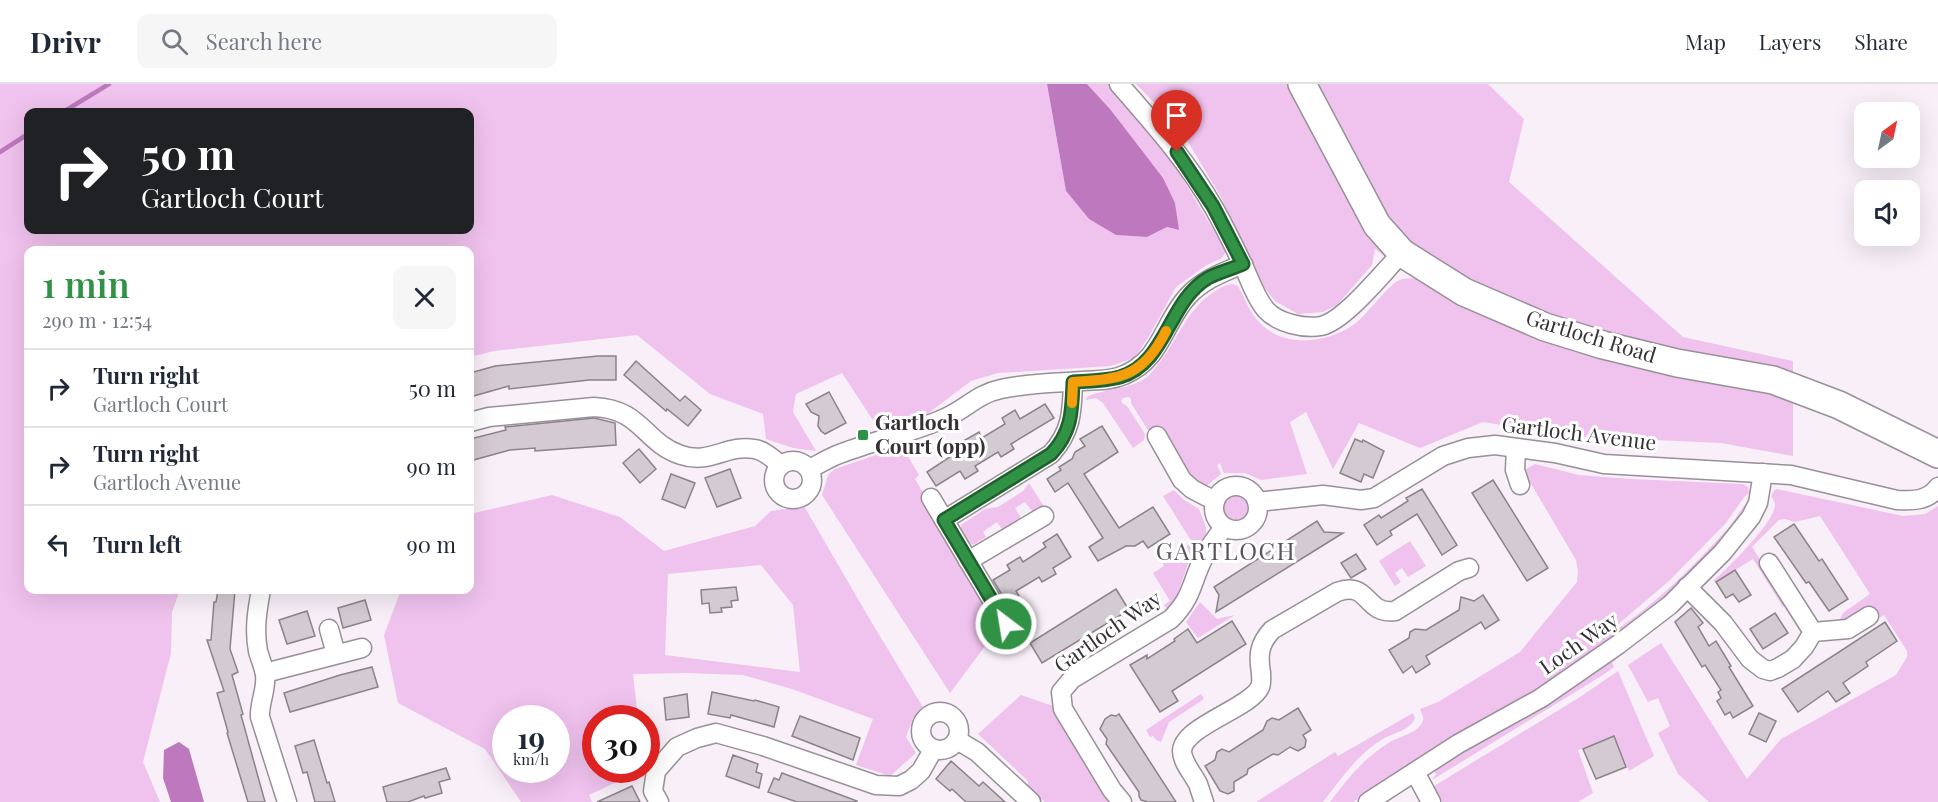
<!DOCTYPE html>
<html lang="en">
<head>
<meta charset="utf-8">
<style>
  body { margin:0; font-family:"Playfair Display",serif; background:#f6f6f7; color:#1f2937; height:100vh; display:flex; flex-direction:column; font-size:22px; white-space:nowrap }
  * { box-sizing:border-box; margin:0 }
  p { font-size:20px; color:#747a83 }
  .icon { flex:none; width:33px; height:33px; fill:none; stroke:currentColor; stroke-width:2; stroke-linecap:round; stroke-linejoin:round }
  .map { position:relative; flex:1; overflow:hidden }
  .details { position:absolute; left:24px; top:162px; width:450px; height:348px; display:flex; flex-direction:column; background:#fff; border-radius:12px; box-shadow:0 6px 24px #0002 }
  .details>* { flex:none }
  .banner { position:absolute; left:24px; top:24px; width:450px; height:126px; border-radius:12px; box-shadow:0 6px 24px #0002; background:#202124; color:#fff; overflow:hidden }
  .needle { width:39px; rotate:33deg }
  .buttons { position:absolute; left:1854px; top:18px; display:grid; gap:12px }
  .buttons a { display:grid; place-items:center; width:66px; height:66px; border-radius:12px; background:#fff; box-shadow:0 6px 24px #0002; font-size:30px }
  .speed { position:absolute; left:492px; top:621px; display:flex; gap:12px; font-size:30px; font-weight:700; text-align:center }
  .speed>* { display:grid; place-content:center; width:78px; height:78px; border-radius:50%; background:#fff; box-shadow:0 6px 24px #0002; line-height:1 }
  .speed small { font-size:15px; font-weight:400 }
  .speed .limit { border:9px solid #d22; background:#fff; color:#111 }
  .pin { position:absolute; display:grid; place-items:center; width:51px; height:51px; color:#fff; margin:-62px -26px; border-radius:50% 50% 50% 0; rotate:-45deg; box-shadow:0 0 6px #0007 }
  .pin .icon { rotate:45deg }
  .me { position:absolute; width:66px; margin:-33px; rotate:329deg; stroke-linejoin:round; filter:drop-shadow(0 0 4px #0008) }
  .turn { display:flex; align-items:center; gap:21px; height:126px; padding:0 18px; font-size:27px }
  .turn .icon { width:78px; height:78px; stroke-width:2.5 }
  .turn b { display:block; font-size:42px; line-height:51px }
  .round { display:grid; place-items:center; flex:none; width:63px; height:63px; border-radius:12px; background:#f6f6f7 }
  .head { display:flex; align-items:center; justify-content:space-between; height:102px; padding:0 18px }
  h1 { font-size:36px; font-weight:600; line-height:45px; color:#319246 }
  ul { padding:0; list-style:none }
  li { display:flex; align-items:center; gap:18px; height:78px; padding:0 18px; border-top:2px solid #e0e1e3 }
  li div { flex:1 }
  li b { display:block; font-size:22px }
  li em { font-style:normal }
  header { display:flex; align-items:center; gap:36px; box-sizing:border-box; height:84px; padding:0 30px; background:#fff; border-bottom:2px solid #e0e1e3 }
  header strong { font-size:28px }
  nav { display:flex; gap:33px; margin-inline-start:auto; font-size:21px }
  .search { width:420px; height:54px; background:#f6f6f7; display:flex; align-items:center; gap:15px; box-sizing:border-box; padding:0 21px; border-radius:12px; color:#747a83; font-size:22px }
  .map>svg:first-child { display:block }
</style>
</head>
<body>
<header>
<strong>Drivr</strong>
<div class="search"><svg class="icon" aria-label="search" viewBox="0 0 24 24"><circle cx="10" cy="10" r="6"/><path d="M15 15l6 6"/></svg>Search here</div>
<nav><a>Map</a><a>Layers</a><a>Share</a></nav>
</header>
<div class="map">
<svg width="1938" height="718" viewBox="0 0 1938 718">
  <rect width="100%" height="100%" fill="#f8eff8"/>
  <g fill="#f0c2ee" fill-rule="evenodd">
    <path d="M0,0h1047l19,107 23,28 27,16 31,2 20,-10 11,3 -3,-27 -65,-94 -23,-25h22l27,31 36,46 54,90 -4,7 -17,8 -29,21 -28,51 -14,20 -23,8 -113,7 -27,8 -45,34 -48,13 -36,-55 -46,21 -3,18 23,39 -23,-3 -27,-9 -3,-25 -53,-20 -73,-59 -143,16 -24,6v-107h-442v340h152l-8,22 -1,41 -28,109 17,40h-160zM28,28h442v118h-442z"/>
    <path d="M1136,0h352l36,35 -15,63 174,155 110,24v95l-72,-13 -153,-7 -85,-14 -63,26 -61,-25 -26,46 -27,-57 -16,10 17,52 -46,6 -16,-7h-21l-4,-10 -3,2 4,9 -16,13 -8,-1 -47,-49 -1,-5 -18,-29v-4l-2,-2 -6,1 -2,3 2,3 4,2 18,28 -1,6 -11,8 -30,-45 -7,-5 -10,2 1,-3c18,-9 45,-7 61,-21 4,-3 8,-10 12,-14 20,-26 27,-54 57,-72 7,-4 13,-8 21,-4 6,11 12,27 21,36 24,26 67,22 94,3 13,-8 35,-41 47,-45 3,-2 9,-1 13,-2l-38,-29 -3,16 -35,40 -14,7 -25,2 -23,-13 -15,-19 -39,-85 -40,-67z"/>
    <polygon points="902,362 919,391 915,395 1000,542 950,609 822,411 828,391 835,385"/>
    <path d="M1535,380l44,11 51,4 113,5 5,3 1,6 -4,3 -20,28 -55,56 -55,47 1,3c41,-27 81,-67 114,-104 8,-9 13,-23 23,-28l-11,20 -66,69 -91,74 -232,141h-23c17,-23 35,-45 60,-60 10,-6 27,-9 32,-19 3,-5 0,-9 -2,-14l18,-7 82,-50 57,-70 1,-10 -2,-12 -49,-83 -1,-8z"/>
    <path d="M1029,399l23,36 -20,-8 -7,-9 -10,6 6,10 -1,3 -16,11 -7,-10 -14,10 3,5 -13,8c-7,-4 -13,-13 -12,-20l24,-16 13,-2 25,-16z"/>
    <path d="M1777,405l126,27 22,-2 13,-8v296h-229l-31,-28 -20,-41 12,-7 -12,-28 -10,4 -20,-37 33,-22 86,136 34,-40 115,-64 11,-18v-6l-23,-36 -8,5 -31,2v-3h-5l3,-6 27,-19 -50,-78 -25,6 -10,-3 -6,1 -27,27 36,56 -5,4 -30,-48 -37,23 -3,-1c14,-12 62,-59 62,-76 0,-3 -2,-6 -4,-9l3,-5z"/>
    <polygon points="1174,406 1184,416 1199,425 1206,444 1206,450 1188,480 1174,520 1167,525 1164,521 1170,517 1153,489 1164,482 1162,478 1192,458 1163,412"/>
    <circle cx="1235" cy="423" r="13"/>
    <path d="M552,411l68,22 44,34 91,-25 16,-15 33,-5 65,112 55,91 -11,9 -7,19 10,16 -26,23 -34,-11 17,-46 -81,-30 -49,-14 -55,-2 -55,1 5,44h-42v52h46l-53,25 3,7h-71l-36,-53 -87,-46 -14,-68 17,-45h69v-76zM761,481l32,40 7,67 -135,-17 3,-81zM506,634h50v52h-50z"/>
    <polygon points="1410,457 1426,482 1408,493 1402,484 1395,489 1401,498 1395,502 1379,477"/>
    <polygon points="1200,518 1217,535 1235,531 1198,554 1186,538"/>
    <polygon points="1614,573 1617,575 1612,578 1614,583 1603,591 1432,696 1436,690 1433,685"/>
    <polygon points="1618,587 1654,672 1629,687 1614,653 1578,666 1593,709 1578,718 1442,718 1434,702 1580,613"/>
    <polygon points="1201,610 1204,615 1169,638 1161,658 1156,656 1153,652 1150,653 1146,646"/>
    <polygon points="1021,611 1056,623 1114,718 1045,718 1028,705 1028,697 978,650"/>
    <path d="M1413,629l2,5c-5,13 -23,15 -34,22 -24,15 -41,40 -58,62h-67l79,-50 3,4z"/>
  </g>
  <g fill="#be78bd">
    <polygon points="1047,0 1087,0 1110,25 1163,94 1175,119 1179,146 1167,143 1147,153 1116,151 1089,135 1066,107"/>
    <polygon points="179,658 189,665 204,718 171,718 163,694 164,666"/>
  </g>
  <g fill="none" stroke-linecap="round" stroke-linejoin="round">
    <g stroke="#be78bd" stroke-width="4.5">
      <polyline points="63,28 109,0"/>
      <polyline points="0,68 28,50"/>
    </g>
  </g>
  <g fill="#d3cad2" stroke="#8b828a" stroke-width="1.5">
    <polygon points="598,272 616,272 616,296 589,296 509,305 509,302 470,313 470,289 495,282"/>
    <polygon points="636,277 680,317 685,312 701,326 688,342 667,325 666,327 624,291"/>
    <polygon points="829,308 846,339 825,350 821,347 818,342 819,332 811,328 806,320"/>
    <polygon points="1045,320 1054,334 1011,360 1014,365 1001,373 998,368 975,382 978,387 965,395 960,387 936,402 927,388 968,361 965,356 979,348 982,354 1005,340 1002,334 1015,326 1020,335"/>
    <polygon points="594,334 615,339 616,361 535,367 535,364 510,366 470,377 470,355 506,346 505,343"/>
    <polygon points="1102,342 1118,368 1084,390 1119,444 1153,423 1170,450 1148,464 1143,457 1135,462 1126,462 1098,477 1089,463 1103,454 1068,399 1055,408 1047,395 1061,386 1059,383 1072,375 1075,368 1085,362 1080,355"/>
    <polygon points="1355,355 1362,358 1363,356 1384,367 1373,394 1364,390 1361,398 1340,389"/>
    <polygon points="639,365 656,385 640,399 623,379"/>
    <polygon points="730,385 741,414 717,423 705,394"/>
    <polygon points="671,390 695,399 685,424 662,415"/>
    <polygon points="1493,396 1548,484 1527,497 1472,409"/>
    <polygon points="1422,405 1457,461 1442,471 1417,430 1390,447 1392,451 1377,461 1364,441 1379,431 1381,434 1408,417 1406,414"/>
    <polygon points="1317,437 1324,448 1343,449 1216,528 1219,511 1214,503"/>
    <polygon points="1794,440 1819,477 1822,475 1848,515 1829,527 1809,498 1806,499 1774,453"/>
    <polygon points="1057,450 1071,473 1053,484 1056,490 1042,498 1039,493 1016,507 1019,512 1007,519 993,496 1010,486 1007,481 1020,473 1023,478 1046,463 1043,459"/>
    <polygon points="1356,470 1366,485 1351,494 1341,479"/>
    <polygon points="1735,486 1751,511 1739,518 1733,510 1726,514 1716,498"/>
    <polygon points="736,503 738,516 731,517 732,523 721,524 722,528 710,529 709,519 702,520 701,506"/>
    <polygon points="1116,505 1129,526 1042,579 1030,559"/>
    <polygon points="218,506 235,506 230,565 238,588 232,591 243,630 241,631 265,718 248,718 227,649 228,648 217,609 224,607 207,556 211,556 214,518 216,518"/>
    <polygon points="1483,511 1499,536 1485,545 1481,538 1426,572 1430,580 1416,589 1412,582 1403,589 1389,566 1409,554 1410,548 1415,545 1426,546 1459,526 1461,513 1474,517"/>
    <polygon points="365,516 371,536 343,544 338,524"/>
    <polygon points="1691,524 1703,539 1698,543 1709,562 1716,557 1731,582 1729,583 1753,622 1733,634 1730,628 1725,631 1717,617 1721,614 1718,608 1721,606 1705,581 1702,583 1675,538"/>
    <polygon points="307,527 315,552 287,560 279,536"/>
    <polygon points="1775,529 1788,549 1763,565 1750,545"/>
    <polygon points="1232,537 1246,560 1172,607 1178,617 1160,628 1130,581 1147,571 1147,575 1175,557 1174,555 1188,545 1197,559"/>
    <polygon points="1885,538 1897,557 1866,578 1868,582 1843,599 1850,609 1836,618 1828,607 1798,628 1782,605"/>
    <polygon points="372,583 378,603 290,628 284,609 340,591"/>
    <polygon points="712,608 754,617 755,616 779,623 774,643 731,631 730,634 708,630"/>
    <polygon points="687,610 689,633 666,636 664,614"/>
    <polygon points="1298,624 1311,646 1303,651 1306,656 1305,663 1298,667 1290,663 1278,671 1273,670 1248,685 1247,690 1234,698 1234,707 1228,710 1220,707 1205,682 1215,676 1217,668 1222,665 1229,668 1263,646 1267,637 1272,634 1279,636"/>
    <polygon points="1759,629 1776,637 1766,658 1749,650"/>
    <polygon points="1119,630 1176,718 1148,718 1141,716 1139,712 1139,708 1106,660 1107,655 1100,645 1105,635 1111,631 1116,632"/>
    <polygon points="800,632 860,654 853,676 792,652"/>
    <polygon points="1614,652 1626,683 1596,695 1583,665"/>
    <polygon points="314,656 327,699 329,698 335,718 315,718 307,688 303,689 295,662"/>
    <polygon points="733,671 758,680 756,688 762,690 759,704 726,692"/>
    <polygon points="951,677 979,702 983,698 1005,718 966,718 952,705 950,707 936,695"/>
    <polygon points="446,684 450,695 439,698 442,709 425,714 424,712 408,718 387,718 383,703"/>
    <polygon points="782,689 857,717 857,718 797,718 768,708 774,694 779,696"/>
    <polygon points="632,702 640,718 597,718"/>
  </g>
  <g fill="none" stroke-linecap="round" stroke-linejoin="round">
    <defs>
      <g id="minor">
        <path d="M1119,0c34,39 69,78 95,124 10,18 20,38 29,57 7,15 12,32 23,45 12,13 38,19 55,16 24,-5 63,-55 81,-73"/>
        <path d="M470,338l19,-5 105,-10c48,2 50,36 87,48 29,10 46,-11 73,-6 10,1 19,10 27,16"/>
        <polyline points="1157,352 1182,396 1192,405 1215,417"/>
        <polyline points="1516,364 1515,386 1520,401"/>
        <circle cx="793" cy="396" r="19"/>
        <path d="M809,385c11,-5 21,-12 33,-16 34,-13 70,-20 103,-35 21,-9 32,-24 56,-29 27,-6 55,-6 82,-8 13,-1 28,0 41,-6 38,-16 39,-52 64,-79 16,-17 34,-23 55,-32"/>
        <circle cx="1236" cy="424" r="22"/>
        <polyline points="931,414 1006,540"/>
        <path d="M1257,418l66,-7 38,5 13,-2 69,-42 25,-8 27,-3 60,8 49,11 187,11 106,25c15,1 31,1 41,-13"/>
        <path d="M944,436l107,-66c21,-23 21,-43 22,-72"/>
        <polyline points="968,477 1044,432"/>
        <polyline points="1687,503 1723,539 1750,575 1763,585 1770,587 1778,584 1793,575 1804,563 1813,548 1769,479"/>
        <path d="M261,506c-4,21 -7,40 -3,61 2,8 6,16 7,24 2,14 -6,28 -5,42l27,85"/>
        <polyline points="329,545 336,570"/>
        <polyline points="1813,548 1848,545 1869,532"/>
        <polyline points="265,589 362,564"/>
        <circle cx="940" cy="647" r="19"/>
        <polyline points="957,656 977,668 1031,718"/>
        <polyline points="1415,688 1431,718"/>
        <polyline points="659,718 653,707 656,687 677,663 697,654 716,649 763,662 876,701 899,702 911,696 921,687 933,666"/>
        <path d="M1122,718l-10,-12 -49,-81 -2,-17 11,-13 99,-60c23,-23 20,-38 34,-64 5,-10 13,-19 19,-28"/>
        <path d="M1204,718c-2,-6 -4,-12 -6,-18 -5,-10 -16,-22 -16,-33 1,-25 69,-43 78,-64 2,-4 1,-9 1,-14 -3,-18 -2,-29 11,-43l65,-38c33,-12 27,23 58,19l64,-40 10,-3"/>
        <polyline points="1368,718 1458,660 1541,614 1619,560 1670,521 1723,468 1751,433 1758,419 1763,389"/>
      </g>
      <polyline id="secondary" points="1302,0 1377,141 1402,169 1464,208 1545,243 1603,261 1677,279 1773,296 1839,321 1938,370"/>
    </defs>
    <use href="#minor" stroke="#989098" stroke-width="21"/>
    <use href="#secondary" stroke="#989098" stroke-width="30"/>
    <use href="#minor" stroke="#fff" stroke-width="18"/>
    <use href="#secondary" stroke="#fff" stroke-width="27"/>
  </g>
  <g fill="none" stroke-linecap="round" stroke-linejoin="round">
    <defs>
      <path id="route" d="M1006,540l-62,-104 107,-66c21,-22 21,-43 22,-72 16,-1 32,-1 47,-5 47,-14 48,-76 88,-99 11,-6 24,-9 35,-14l-30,-58 -36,-54"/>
    </defs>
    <use href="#route" stroke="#205f2e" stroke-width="15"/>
    <use href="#route" stroke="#319246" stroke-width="10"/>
    <path stroke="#f59e0b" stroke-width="10" d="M1072,319l1,-21c48,-3 70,-5 93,-51"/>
  </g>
  <rect fill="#319246" stroke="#fff" stroke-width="2" x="857" y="345" width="12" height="12" rx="3"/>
  <g text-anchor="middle" stroke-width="6" stroke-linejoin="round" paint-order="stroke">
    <g font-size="21" fill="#353135" stroke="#fff">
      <text transform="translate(1591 253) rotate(17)" y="7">Gartloch Road</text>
      <text transform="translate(1579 350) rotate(7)" y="7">Gartloch Avenue</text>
      <text transform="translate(1108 548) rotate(-35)" y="7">Gartloch Way</text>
      <text transform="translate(1579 560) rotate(-35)" y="7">Loch Way</text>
    </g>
    <g font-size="21" font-weight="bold" fill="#353135" stroke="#fff" text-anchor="start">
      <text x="875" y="346">Gartloch<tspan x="875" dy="24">Court (opp)</tspan></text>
    </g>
    <g font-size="24" letter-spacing="1.5" fill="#5a535a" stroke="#fff">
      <text x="1226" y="476">GARTLOCH</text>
    </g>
  </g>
</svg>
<div class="buttons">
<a><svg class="needle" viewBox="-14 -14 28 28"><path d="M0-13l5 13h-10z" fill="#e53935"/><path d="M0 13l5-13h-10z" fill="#747a83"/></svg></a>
<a><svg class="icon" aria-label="sound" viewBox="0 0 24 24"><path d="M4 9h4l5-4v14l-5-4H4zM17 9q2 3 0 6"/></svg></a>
</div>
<div class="speed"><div>19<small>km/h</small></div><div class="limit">30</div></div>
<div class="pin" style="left:1177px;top:68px;background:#d93025"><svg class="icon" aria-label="arrive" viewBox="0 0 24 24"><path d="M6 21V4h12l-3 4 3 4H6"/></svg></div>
<svg class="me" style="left:1006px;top:540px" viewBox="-20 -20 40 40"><circle r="17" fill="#319246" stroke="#fff" stroke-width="3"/><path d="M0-11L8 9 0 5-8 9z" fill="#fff"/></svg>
<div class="banner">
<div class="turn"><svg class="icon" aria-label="right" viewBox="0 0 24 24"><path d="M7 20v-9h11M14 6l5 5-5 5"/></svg><div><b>50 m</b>Gartloch Court</div></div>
</div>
<section class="details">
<div class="head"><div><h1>1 min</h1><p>290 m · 12:54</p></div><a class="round"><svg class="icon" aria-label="close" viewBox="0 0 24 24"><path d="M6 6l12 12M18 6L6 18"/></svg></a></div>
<ul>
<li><svg class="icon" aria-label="right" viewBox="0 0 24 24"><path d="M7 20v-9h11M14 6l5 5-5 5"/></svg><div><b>Turn right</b><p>Gartloch Court</p></div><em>50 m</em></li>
<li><svg class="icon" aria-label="right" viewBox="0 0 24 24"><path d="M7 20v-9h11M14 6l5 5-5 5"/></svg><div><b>Turn right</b><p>Gartloch Avenue</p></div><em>90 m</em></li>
<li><svg class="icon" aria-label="left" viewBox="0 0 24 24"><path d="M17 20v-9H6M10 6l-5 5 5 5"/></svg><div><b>Turn left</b></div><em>90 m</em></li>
</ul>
</section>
</div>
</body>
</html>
